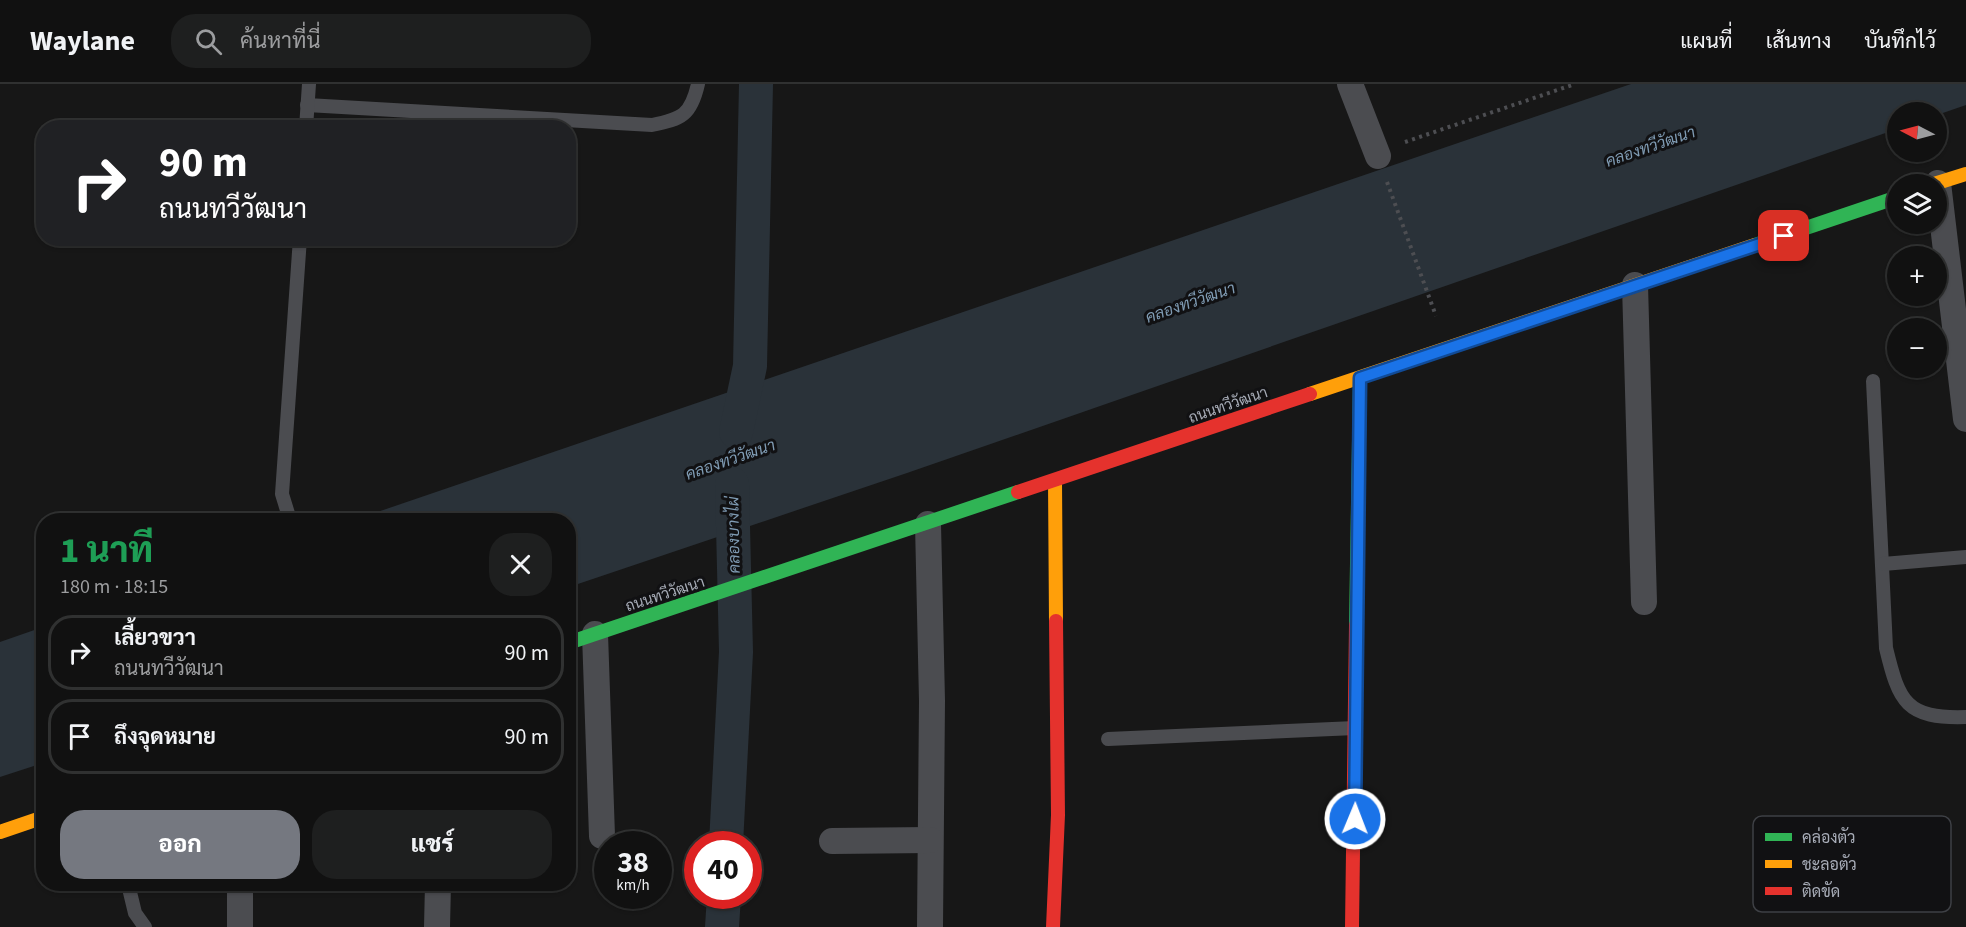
<!DOCTYPE html>
<html lang="th">
<head>
<meta charset="utf-8">
<style>
  body { margin:0; font-family:"Source Sans 3",Sarabun,sans-serif; background:#1e1f1f; color:#f1f3f6; height:100vh; display:flex; flex-direction:column; font-size:22px; white-space:nowrap }
  * { box-sizing:border-box; margin:0 }
  p { font-size:20px; color:#9c9d9f }
  .icon { flex:none; width:33px; height:33px; fill:none; stroke:currentColor; stroke-width:2; stroke-linecap:round; stroke-linejoin:round }
  .map { position:relative; flex:1; overflow:hidden }
  .details { position:absolute; left:36px; top:429px; width:540px; height:378px; display:flex; flex-direction:column; background:#111; border-radius:24px; box-shadow:0 2px 4px #0004,0 0 0 2px #303131 }
  .details>* { flex:none }
  .top-card { position:absolute; left:36px; top:36px; width:540px; height:126px; border-radius:24px; box-shadow:0 2px 4px #0004,0 0 0 2px #303131; background:#202124; color:#fff; overflow:hidden }
  .needle { width:39px; rotate:276deg }
  .buttons { position:absolute; left:1887px; top:18px; display:grid; gap:12px }
  .buttons a { display:grid; place-items:center; width:60px; height:60px; border-radius:50%; background:#111; box-shadow:0 2px 4px #0004,0 0 0 2px #303131; font-size:30px }
  .speed { position:absolute; left:594px; top:747px; display:flex; gap:12px; font-size:30px; font-weight:700; text-align:center }
  .speed>* { display:grid; place-content:center; width:78px; height:78px; border-radius:50%; background:#111; box-shadow:0 2px 4px #0004,0 0 0 2px #303131; line-height:1 }
  .speed small { font-size:15px; font-weight:400 }
  .speed .limit { border:9px solid #d22; background:#fff; color:#111 }
  .pin { position:absolute; display:grid; place-items:center; width:51px; height:51px; color:#fff; margin:-26px; border-radius:12px; box-shadow:0 3px 9px #0006 }
  .me { position:absolute; width:66px; margin:-33px; rotate:1deg; stroke-linejoin:round; filter:drop-shadow(0 0 4px #0008) }
  .turn { display:flex; align-items:center; gap:21px; height:126px; padding:0 24px; font-size:27px }
  .turn .icon { width:78px; height:78px; stroke-width:2.5 }
  .turn b { display:block; font-size:42px; line-height:51px }
  .round { display:grid; place-items:center; flex:none; width:63px; height:63px; border-radius:24px; background:#1e1f1f }
  .summary { display:flex; align-items:center; justify-content:space-between; height:102px; padding:0 24px }
  h1 { font-size:36px; font-weight:800; line-height:45px; color:#1e9e55 }
  .button { display:flex; gap:12px; margin-top:auto; padding:12px 24px }
  .button a { flex:1; height:69px; border-radius:24px; background:#757880; color:#fff; font-size:24px; font-weight:800; line-height:69px; text-align:center }
  .button a+a { background:#1e1f1f; color:#f1f3f6 }
  ul { padding:0; list-style:none }
  li { display:flex; align-items:center; gap:18px; height:75px; margin:0 12px 9px; padding:0 12px; border:3px solid #303131; border-radius:24px }
  li div { flex:1 }
  li b { display:block; font-size:22px }
  li em { font-style:normal }
  header { display:flex; align-items:center; gap:36px; box-sizing:border-box; height:84px; padding:0 30px; background:#111; border-bottom:2px solid #303131 }
  header strong { font-size:28px }
  nav { display:flex; gap:33px; margin-inline-start:auto; font-size:21px }
  .search { width:420px; height:54px; background:#1e1f1f; display:flex; align-items:center; gap:15px; box-sizing:border-box; padding:0 21px; border-radius:24px; color:#9c9d9f; font-size:22px }
  .map>svg:first-child { display:block }
</style>
</head>
<body>
<header>
<strong>Waylane</strong>
<div class="search"><svg class="icon" aria-label="search" viewBox="0 0 24 24"><circle cx="10" cy="10" r="6"/><path d="M15 15l6 6"/></svg>ค้นหาที่นี่</div>
<nav><a>แผนที่</a><a>เส้นทาง</a><a>บันทึกไว้</a></nav>
</header>
<div class="map">
<svg width="1966" height="843" viewBox="0 0 1966 843">
  <rect width="100%" height="100%" fill="#171717"/>
  <g fill="#2a3239">
    <polygon points="1631,0 1966,0 1966,21 1937,31 1936,28 1898,28 1897,45 907,389 569,503 568,436 354,436"/>
    <polygon points="43,543 43,679 0,693 0,558"/>
  </g>
  <g fill="none" stroke-linecap="round" stroke-linejoin="round">
    <g stroke="#2a3239" stroke-width="34">
      <polyline points="736,348 750,282 756,0"/>
      <polyline points="726,760 736,568 732,400"/>
      <polyline points="722,843 724,812"/>
    </g>
    <g stroke="#4d4e52" stroke-width="4" stroke-dasharray="3 4.5" stroke-linecap="butt">
      <polyline points="1405,58 1575,0"/>
      <polyline points="1387,98 1436,232"/>
    </g>
    <g stroke="#4b4c50" stroke-width="14">
      <path d="M307,21l345,20c30,-6 39,-10 46,-41"/>
      <polyline points="306,44 309,0"/>
      <path d="M1873,297l13,267c13,54 20,71 80,69"/>
      <polyline points="290,436 282,410 300,154"/>
      <polyline points="1883,480 1966,473"/>
      <polyline points="1108,655 1355,644"/>
      <polyline points="128,800 135,829 145,843"/>
    </g>
    <g stroke="#4b4c50" stroke-width="26">
      <polyline points="1350,0 1378,72"/>
      <polyline points="1938,99 1966,335"/>
      <polyline points="1635,201 1644,518"/>
      <polyline points="928,440 932,617 930,843"/>
      <polyline points="595,550 602,752"/>
      <polyline points="832,757 930,756"/>
      <polyline points="240,800 240,843"/>
      <polyline points="437,843 438,800"/>
    </g>
    <g stroke="#30b455" stroke-width="14">
      <polyline points="1755,161 1898,113"/>
      <polyline points="1356,541 1360,294"/>
      <polyline points="568,559 1018,408"/>
    </g>
    <g stroke="#ff9f0a" stroke-width="14">
      <polyline points="1934,100 1966,90"/>
      <polyline points="1310,310 1755,161"/>
      <polyline points="1055,397 1056,537"/>
      <polyline points="0,748 44,733"/>
    </g>
    <g stroke="#e5322d" stroke-width="14">
      <polyline points="1018,408 1310,310"/>
      <polyline points="1053,843 1058,731 1056,537"/>
      <polyline points="1352,843 1356,541"/>
    </g>
  </g>
  <g fill="none" stroke-linecap="round" stroke-linejoin="round">
    <defs>
      <polyline id="route" points="1355,735 1360,294 1784,152"/>
    </defs>
    <use href="#route" stroke="#114b97" stroke-width="15"/>
    <use href="#route" stroke="#1a73e8" stroke-width="10"/>
  </g>
  <g text-anchor="middle" stroke-width="6" stroke-linejoin="round" paint-order="stroke">
    <g font-size="15" fill="#a8adb8" stroke="#111113">
      <text transform="translate(1228 321) rotate(-19)" y="5">ถนนทวีวัฒนา</text>
      <text transform="translate(665 510) rotate(-18)" y="5">ถนนทวีวัฒนา</text>
    </g>
    <g font-size="16" font-style="italic" fill="#7f9bb3" stroke="#111113">
      <text transform="translate(1650 62) rotate(-19)" y="6">คลองทวีวัฒนา</text>
      <text transform="translate(1190 218) rotate(-19)" y="6">คลองทวีวัฒนา</text>
      <text transform="translate(730 375) rotate(-19)" y="6">คลองทวีวัฒนา</text>
      <text transform="translate(733 451) rotate(-91)" y="6">คลองบางไผ่</text>
    </g>
  </g>
  <rect x="1753" y="732" width="198" height="96" rx="9" fill="#111113" stroke="#3e4045" stroke-width="1.5"/>
  <rect x="1765" y="749" width="27" height="8" fill="#30b455"/>
  <rect x="1765" y="776" width="27" height="8" fill="#ff9f0a"/>
  <rect x="1765" y="803" width="27" height="8" fill="#e5322d"/>
  <g font-size="16" fill="#a8adb8">
    <text x="1802" y="759">คล่องตัว</text>
    <text x="1802" y="786">ชะลอตัว</text>
    <text x="1802" y="813">ติดขัด</text>
  </g>
</svg>
<div class="buttons">
<a><svg class="needle" viewBox="-14 -14 28 28"><path d="M0-13l5 13h-10z" fill="#e53935"/><path d="M0 13l5-13h-10z" fill="#9c9d9f"/></svg></a>
<a><svg class="icon" aria-label="layers" viewBox="0 0 24 24"><path d="M12 4l9 5-9 5-9-5zM3 14l9 5 9-5"/></svg></a>
<a>+</a>
<a>−</a>
</div>
<div class="speed"><div>38<small>km/h</small></div><div class="limit">40</div></div>
<div class="pin" style="left:1784px;top:152px;background:#d93025"><svg class="icon" aria-label="arrive" viewBox="0 0 24 24"><path d="M6 21V4h12l-3 4 3 4H6"/></svg></div>
<svg class="me" style="left:1355px;top:735px" viewBox="-20 -20 40 40"><circle r="17" fill="#1a73e8" stroke="#fff" stroke-width="3"/><path d="M0-11L8 9 0 5-8 9z" fill="#fff"/></svg>
<div class="top-card">
<div class="turn"><svg class="icon" aria-label="right" viewBox="0 0 24 24"><path d="M7 20v-9h11M14 6l5 5-5 5"/></svg><div><b>90 m</b>ถนนทวีวัฒนา</div></div>
</div>
<section class="details">
<div class="summary"><div><h1>1 นาที</h1><p>180 m · 18:15</p></div><a class="round"><svg class="icon" aria-label="close" viewBox="0 0 24 24"><path d="M6 6l12 12M18 6L6 18"/></svg></a></div>
<ul>
<li><svg class="icon" aria-label="right" viewBox="0 0 24 24"><path d="M7 20v-9h11M14 6l5 5-5 5"/></svg><div><b>เลี้ยวขวา</b><p>ถนนทวีวัฒนา</p></div><em>90 m</em></li>
<li><svg class="icon" aria-label="arrive" viewBox="0 0 24 24"><path d="M6 21V4h12l-3 4 3 4H6"/></svg><div><b>ถึงจุดหมาย</b></div><em>90 m</em></li>
</ul>
<div class="button"><a>ออก</a><a>แชร์</a></div>
</section>
</div>
</body>
</html>
